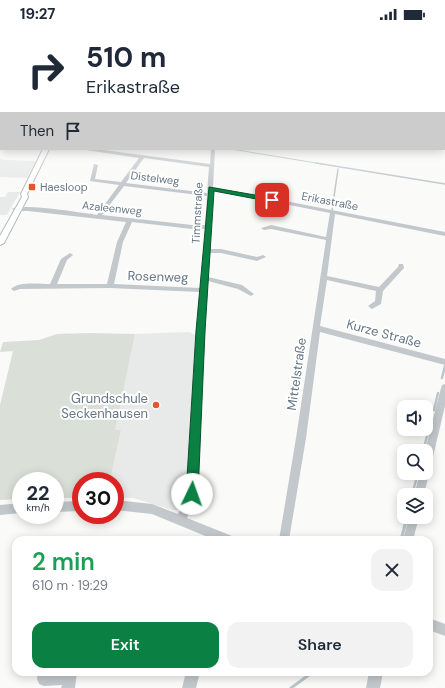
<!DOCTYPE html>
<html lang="en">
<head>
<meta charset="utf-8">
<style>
  body { margin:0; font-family:"DM Sans",sans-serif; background:#f2f2f3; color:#1f2937; height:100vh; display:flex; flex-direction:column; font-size:15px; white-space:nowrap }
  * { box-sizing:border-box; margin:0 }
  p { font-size:13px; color:#747a83 }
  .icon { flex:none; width:22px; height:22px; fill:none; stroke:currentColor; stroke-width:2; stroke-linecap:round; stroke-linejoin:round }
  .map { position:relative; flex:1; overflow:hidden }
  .details { position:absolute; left:12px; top:508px; width:421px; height:140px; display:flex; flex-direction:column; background:#fff; border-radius:12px; box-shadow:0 2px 10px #0003 }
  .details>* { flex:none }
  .banner { position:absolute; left:0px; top:0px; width:445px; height:122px; box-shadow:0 2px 10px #0003; background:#fff; color:#1f2937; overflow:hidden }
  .controls { position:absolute; left:397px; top:372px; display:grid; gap:8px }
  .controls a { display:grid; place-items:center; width:36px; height:36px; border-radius:8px; background:#fff; box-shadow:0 2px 10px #0003; font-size:20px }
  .speed { position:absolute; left:12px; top:444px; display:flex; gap:8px; font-size:20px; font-weight:700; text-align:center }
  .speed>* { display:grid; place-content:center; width:52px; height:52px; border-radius:50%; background:#fff; box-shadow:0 2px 10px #0003; line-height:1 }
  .speed small { font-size:10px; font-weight:400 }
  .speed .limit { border:6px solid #d22; background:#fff; color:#111 }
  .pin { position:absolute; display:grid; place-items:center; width:34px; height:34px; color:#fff; margin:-17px; border-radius:8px; box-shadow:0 2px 6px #0006 }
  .me { position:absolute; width:44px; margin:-22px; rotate:3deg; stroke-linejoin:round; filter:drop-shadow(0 0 3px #0008) }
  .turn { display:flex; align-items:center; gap:14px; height:84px; padding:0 20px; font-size:18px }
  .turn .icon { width:52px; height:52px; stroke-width:2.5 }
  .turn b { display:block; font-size:28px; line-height:34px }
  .then { display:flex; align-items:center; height:38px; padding:0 20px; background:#0003; gap:8px; font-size:15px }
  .round { display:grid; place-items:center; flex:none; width:42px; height:42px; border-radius:12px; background:#f2f2f3 }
  .headline { display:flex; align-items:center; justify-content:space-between; height:68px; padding:0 20px }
  h1 { font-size:24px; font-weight:600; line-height:30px; color:#1e9e55 }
  .action { display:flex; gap:8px; margin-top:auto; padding:8px 20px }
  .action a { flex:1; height:46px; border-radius:12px; background:#0b8043; color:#fff; font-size:16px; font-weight:600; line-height:46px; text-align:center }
  .action a+a { background:#f2f2f3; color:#1f2937 }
  .status { display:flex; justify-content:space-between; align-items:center; height:28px; padding:0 20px; background:#fff; direction:ltr }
  .status svg { height:11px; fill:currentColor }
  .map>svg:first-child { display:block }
</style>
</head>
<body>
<div class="status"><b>19:27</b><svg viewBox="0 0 49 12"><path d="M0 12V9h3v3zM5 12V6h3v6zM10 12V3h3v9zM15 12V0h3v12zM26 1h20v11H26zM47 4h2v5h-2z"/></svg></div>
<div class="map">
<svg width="445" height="660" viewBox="0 0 445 660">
  <rect width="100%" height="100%" fill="#fafaf8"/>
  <g fill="#e8e9e9">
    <polygon points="0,131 4,132 36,133 27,150 0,149"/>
    <polygon points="8,164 20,164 7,187 0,187 0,169 5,169"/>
    <polygon points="189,304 197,308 187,471 185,477 178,482 172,482 133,470 115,469 115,453 110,453 121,402 114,402 135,306"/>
  </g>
  <polygon fill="#dadfd7" points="90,305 135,306 115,402 121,402 110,453 81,453 81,470 55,470 55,453 21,453 21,471 0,472 0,377 13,323 0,324 3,314 39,312 57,306"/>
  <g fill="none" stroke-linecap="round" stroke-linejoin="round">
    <polyline stroke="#bbc7cb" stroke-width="1" points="231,121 322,136"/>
    <g stroke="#bbc7cb" stroke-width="1.5">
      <polyline points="316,135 445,156"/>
      <polyline points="332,182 338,141"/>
    </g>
    <g stroke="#bbc7cb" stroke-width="2.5">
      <polyline points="442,350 445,338"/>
      <polyline points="434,382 438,365"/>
      <polyline points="423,423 432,390"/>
      <polyline points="412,467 418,445"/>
    </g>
    <g stroke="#bbc7cb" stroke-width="3">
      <polyline points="401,512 407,489"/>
      <polyline points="291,660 313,644"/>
    </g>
    <defs>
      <g id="major">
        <rect x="444" y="76" width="1" height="2"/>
        <rect x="0" y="82" width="1" height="2"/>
        <polygon points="43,121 49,121 27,166 28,169 4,215 0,217 0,208 22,169 21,166"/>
      </g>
    </defs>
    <use href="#major" stroke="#b5babe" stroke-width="2"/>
    <g fill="#c3c8cc" fill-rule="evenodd">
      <rect x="0" y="70" width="1" height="2"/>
      <path d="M84,121h12l114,15 1,-15h4l-2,38 232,45v4l-110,-22 -8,62 52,11 19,-20 1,-3h4l1,4 -21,23 -2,13 -9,5 -4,-3 7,-5 1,-10 -49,-11 -7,46 125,33v6l-125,-33 -14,106 -17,102h-10l17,-102 30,-198 -55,-11 -7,1 -3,-2 10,-3 55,12 4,-24 -117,-23 -3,59h11l36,8 6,-2 3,2 -9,4 -36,-8h-12l-1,24 34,8 12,9 -3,2 -13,-7 -30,-8 -11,213 -10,24 45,18 1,4h-18l-63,-26 -37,-4v-10l37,4 26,10 9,-20 13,-202 -90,-4 -90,1 -6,2 -3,-2c8,-8 27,-5 39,-5l11,-25 9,-6 3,2 -6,5 -10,24h50l10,-42 9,-20 -98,-11h-13l-3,-2c9,-6 71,4 85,6l22,-30 -29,-4 4,-17 4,1 -3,14 26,3 18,-24 -53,-8zM144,130l65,9 -2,26 -81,-10zM124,158l83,10 -2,29h-13l-90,-10zM132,194l60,7h13l-5,59 -86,-4 9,-42z"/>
      <polygon points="445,356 445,378 424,467 414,467 420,445 426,445 425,423 441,360 442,357"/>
      <polygon points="81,473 81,483 55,484 55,474"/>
      <polygon points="21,475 21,485 0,487 0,477"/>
      <polygon points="409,489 419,489 413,512 403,512"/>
      <polygon points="429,590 445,596 445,608 429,602"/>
      <polygon points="38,644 77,644 75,660 61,660 62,657 44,658 39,656 37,651"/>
      <polygon points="186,644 200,644 196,660 182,660"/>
      <polygon points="369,644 383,644 380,660 366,660"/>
    </g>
    <use href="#major" fill="#fff" fill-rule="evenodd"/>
  </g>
  <linearGradient id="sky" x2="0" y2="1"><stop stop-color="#96bcdc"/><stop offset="0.43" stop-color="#fdfdfc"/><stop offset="1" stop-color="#fdfdfc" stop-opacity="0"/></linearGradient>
  <rect width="445" height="161" fill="url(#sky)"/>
  <polygon fill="#0b8043" stroke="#07532c" points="209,159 272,170 275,172 272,174 214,163 205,303 198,466 196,470 192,472 188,470 186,466 196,303"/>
  <g fill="#e4572e" stroke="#fff" stroke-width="1.5">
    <rect x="28" y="155" width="8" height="8" rx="2"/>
    <circle cx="156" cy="377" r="4"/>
  </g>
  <g text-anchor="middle" stroke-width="4" stroke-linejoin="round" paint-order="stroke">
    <g font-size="11" fill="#657683" stroke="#fff">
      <text transform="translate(155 150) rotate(7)" y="4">Distelweg</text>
      <text transform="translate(330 173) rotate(11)" y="4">Erikastraße</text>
      <text transform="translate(112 180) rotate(6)" y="4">Azaleenweg</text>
      <text transform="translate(197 185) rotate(-87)" y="4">Timmstraße</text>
    </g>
    <g font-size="11" fill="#657683" stroke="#fff" text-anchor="start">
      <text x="40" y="163">Haesloop</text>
    </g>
    <g font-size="13" fill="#657683" stroke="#fff">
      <text transform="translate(158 248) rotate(2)" y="5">Rosenweg</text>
      <text transform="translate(384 305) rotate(15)" y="5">Kurze Straße</text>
      <text transform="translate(296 346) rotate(-82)" y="5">Mittelstraße</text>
    </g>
    <g font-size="13" fill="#657683" stroke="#fff" text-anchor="end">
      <text x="148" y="375">Grundschule<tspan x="148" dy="15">Seckenhausen</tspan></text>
    </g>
  </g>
</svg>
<div class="controls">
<a><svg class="icon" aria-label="sound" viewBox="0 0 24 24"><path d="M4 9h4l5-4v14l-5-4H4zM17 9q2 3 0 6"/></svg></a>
<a><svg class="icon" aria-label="search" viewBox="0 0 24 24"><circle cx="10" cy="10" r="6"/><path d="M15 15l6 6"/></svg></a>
<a><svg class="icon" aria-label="layers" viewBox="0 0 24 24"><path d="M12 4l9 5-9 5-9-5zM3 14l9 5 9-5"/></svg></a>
</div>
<div class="speed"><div>22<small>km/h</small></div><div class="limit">30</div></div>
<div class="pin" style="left:272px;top:172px;background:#d93025"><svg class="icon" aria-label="arrive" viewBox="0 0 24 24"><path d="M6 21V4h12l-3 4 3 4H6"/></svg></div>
<svg class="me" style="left:192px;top:466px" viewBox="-20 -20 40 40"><circle r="19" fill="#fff"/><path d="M0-13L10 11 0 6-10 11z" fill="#0b8043"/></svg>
<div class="banner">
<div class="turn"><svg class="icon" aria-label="right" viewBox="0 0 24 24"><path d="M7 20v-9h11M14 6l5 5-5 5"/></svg><div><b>510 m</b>Erikastraße</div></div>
<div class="then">Then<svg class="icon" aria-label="arrive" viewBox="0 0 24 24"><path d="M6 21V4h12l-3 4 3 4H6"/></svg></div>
</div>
<section class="details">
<div class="headline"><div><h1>2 min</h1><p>610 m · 19:29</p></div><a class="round"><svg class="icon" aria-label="close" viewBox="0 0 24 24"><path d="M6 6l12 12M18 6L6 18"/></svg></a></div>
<div class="action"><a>Exit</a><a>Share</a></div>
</section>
</div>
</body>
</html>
